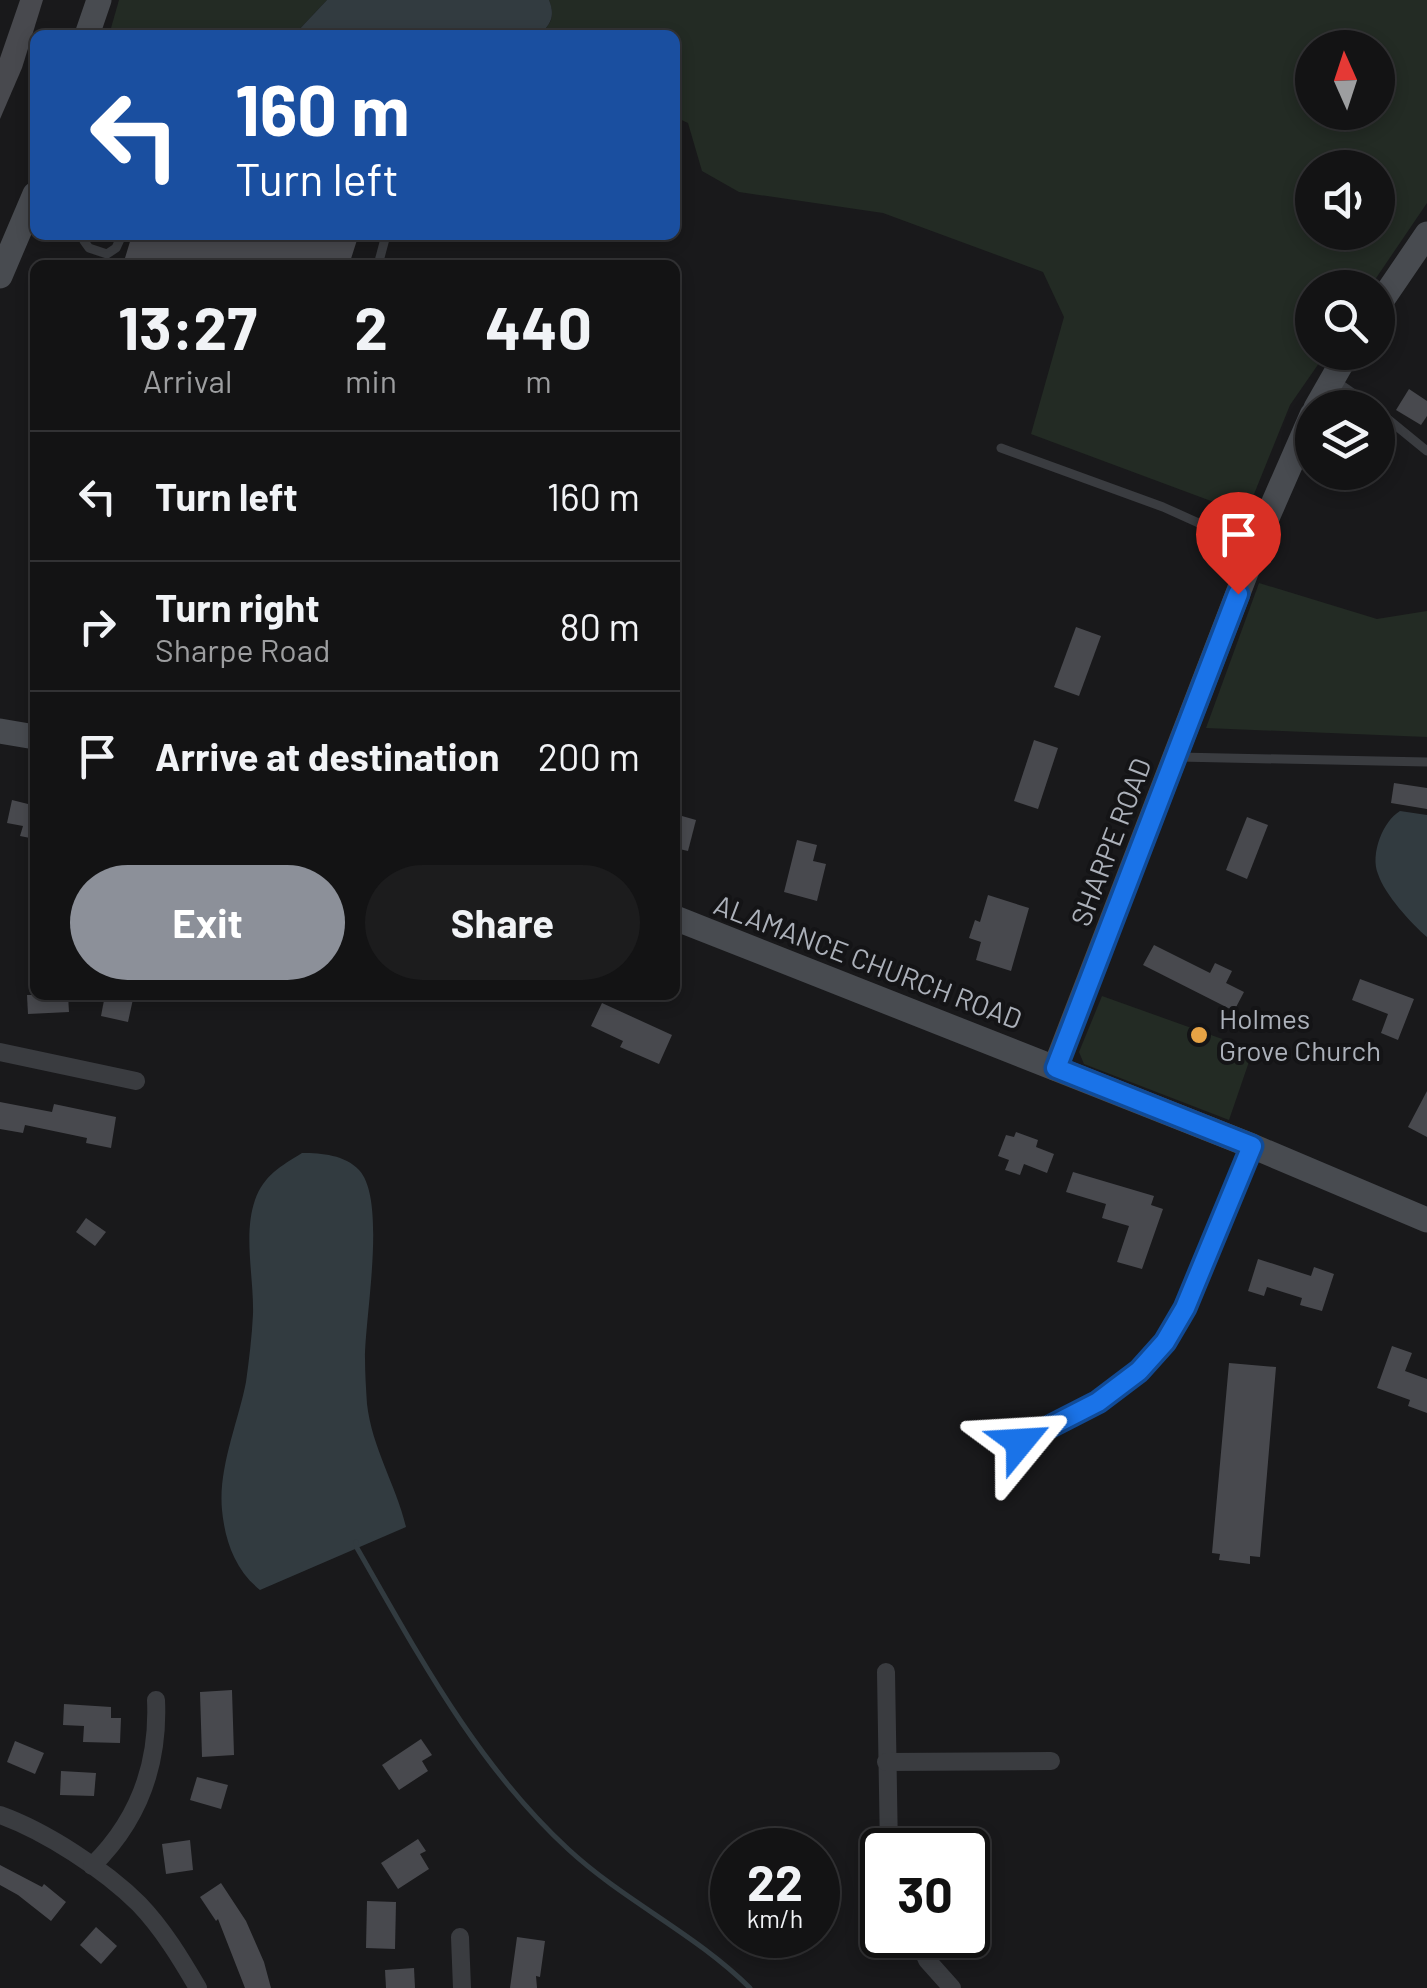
<!DOCTYPE html>
<html lang="en">
<head>
<meta charset="utf-8">
<style>
  body { margin:0; font-family:Barlow,sans-serif; background:#1c1c1d; color:#f1f3f6; height:100vh; display:flex; flex-direction:column; font-size:38px; white-space:nowrap }
  * { box-sizing:border-box; margin:0 }
  p { font-size:32px; color:#9d9ea0 }
  .icon { flex:none; width:55px; height:55px; fill:none; stroke:currentColor; stroke-width:2; stroke-linecap:round; stroke-linejoin:round }
  .map { position:relative; flex:1; overflow:hidden }
  .details { position:absolute; left:30px; top:260px; width:650px; height:740px; display:flex; flex-direction:column; background:#131314; border-radius:15px; box-shadow:0 5px 15px #0003,0 0 0 2px #323234 }
  .details>* { flex:none }
  .top-card { position:absolute; left:30px; top:30px; width:650px; height:210px; border-radius:15px; box-shadow:0 5px 15px #0003,0 0 0 2px #323234; background:#1a4fa0; color:#fff; overflow:hidden }
  .needle { width:65px; rotate:357deg }
  .fabs { position:absolute; left:1295px; top:30px; display:grid; gap:20px }
  .fabs a { display:grid; place-items:center; width:100px; height:100px; border-radius:50%; background:#131314; box-shadow:0 5px 15px #0003,0 0 0 2px #323234; font-size:50px }
  .speed { position:absolute; left:710px; top:1828px; display:flex; gap:20px; font-size:50px; font-weight:700; text-align:center }
  .speed>* { display:grid; place-content:center; width:130px; height:130px; border-radius:50%; background:#131314; box-shadow:0 5px 15px #0003,0 0 0 2px #323234; line-height:1 }
  .speed small { font-size:25px; font-weight:400 }
  .speed .limit { border:5px solid #111; border-radius:15px; background:#fff; color:#111 }
  .pin { position:absolute; display:grid; place-items:center; width:85px; height:85px; color:#fff; margin:-102px -42px; border-radius:50% 50% 50% 0; rotate:-45deg; box-shadow:0 0 10px #0007 }
  .pin .icon { rotate:45deg }
  .me { position:absolute; width:110px; margin:-55px; rotate:63deg; stroke-linejoin:round; filter:drop-shadow(0 0 8px #0008) }
  .turn { display:flex; align-items:center; gap:35px; height:210px; padding:0 40px; font-size:45px }
  .turn .icon { width:130px; height:130px; stroke-width:2.5 }
  .turn b { display:block; font-size:70px; line-height:85px }
  .eta { display:flex; justify-content:space-evenly; align-items:center; height:170px; text-align:center }
  .eta b { font-size:60px; font-weight:700; line-height:70px }
  .primary-button { display:flex; gap:20px; margin-top:auto; padding:20px 40px }
  .primary-button a { flex:1; height:115px; border-radius:60px; background:#8c9099; color:#fff; font-size:40px; font-weight:700; line-height:115px; text-align:center }
  .primary-button a+a { background:#1c1c1d; color:#f1f3f6 }
  ul { padding:0; list-style:none }
  li { display:flex; align-items:center; gap:30px; height:130px; padding:0 40px; border-top:2px solid #323234 }
  li div { flex:1 }
  li b { display:block; font-size:38px }
  li em { font-style:normal }
  .map>svg:first-child { display:block }
</style>
</head>
<body>
<div class="map">
<svg width="1427" height="1988" viewBox="0 0 1427 1988">
  <rect width="100%" height="100%" fill="#19191b"/>
  <g fill="#232b24" fill-rule="evenodd">
    <polygon points="119,0 327,0 294,35 109,35"/>
    <path d="M549,0h878v203l-57,84 -58,1v64l14,1 -36,52 -44,109 -215,-80 33,-117 -21,-45 -160,-59 -144,-21 -37,-21 -14,-48 -13,-6v-82h-137c14,-10 17,-19 11,-35zM1312,48h66v64h-66zM1312,168h66v64h-66z"/>
    <polygon points="1259,583 1377,619 1427,611 1427,737 1206,728"/>
    <polygon points="1102,996 1253,1050 1229,1120 1084,1064 1079,1052"/>
  </g>
  <g fill="#323b40">
    <path d="M327,0h222c6,15 3,25 -11,35h-244z"/>
    <path d="M1400,811l27,4v122c-16,-14 -42,-42 -49,-63 -8,-20 5,-53 22,-63z"/>
    <path d="M302,1153c20,0 43,2 57,17 28,30 6,146 6,188 0,15 1,31 2,46 5,44 29,81 39,123l-146,63c-25,-20 -35,-49 -38,-80 -4,-42 16,-87 24,-128 3,-22 6,-46 7,-68 1,-36 -10,-80 2,-114 9,-25 26,-34 47,-47z"/>
  </g>
  <g fill="none" stroke-linecap="round" stroke-linejoin="round">
    <path stroke="#323b40" stroke-width="5" d="M356,1542l1,6c61,106 119,216 211,301 56,52 128,85 182,139"/>
  </g>
  <g fill="#48494e">
    <polygon points="20,0 43,0 22,68 0,119 0,58"/>
    <polygon points="132,235 173,235 187,240 189,235 343,235 357,240 349,265 305,265 286,259 284,265 149,265 125,258"/>
    <polygon points="1409,389 1427,401 1427,416 1421,425 1396,410"/>
    <polygon points="1076,627 1101,636 1079,696 1054,687"/>
    <polygon points="1034,740 1058,748 1038,809 1014,801"/>
    <polygon points="1394,783 1427,788 1427,809 1391,803"/>
    <polygon points="30,796 35,796 35,839 20,836 23,826 7,823 12,800 28,804"/>
    <polygon points="675,814 696,820 688,851 675,848"/>
    <polygon points="1247,817 1268,825 1247,879 1226,870"/>
    <polygon points="797,840 817,845 813,861 826,864 817,901 784,892"/>
    <polygon points="988,895 1029,908 1011,971 976,960 981,942 969,938 975,920 980,922"/>
    <polygon points="1154,945 1210,973 1215,963 1232,971 1226,983 1244,992 1234,1011 1143,965"/>
    <polygon points="1360,979 1414,999 1398,1040 1381,1033 1388,1014 1352,1000"/>
    <polygon points="27,995 68,995 69,1012 28,1014"/>
    <polygon points="105,995 133,999 128,1022 101,1016"/>
    <polygon points="602,1003 672,1035 659,1064 620,1047 623,1041 591,1026"/>
    <polygon points="1427,1091 1427,1137 1408,1127"/>
    <polygon points="0,1102 52,1112 54,1104 116,1117 111,1148 86,1143 87,1138 25,1125 23,1133 0,1129"/>
    <polygon points="1016,1132 1038,1140 1036,1147 1054,1154 1047,1173 1024,1164 1020,1175 1005,1170 1009,1160 998,1156 1006,1135 1014,1137"/>
    <polygon points="1073,1172 1154,1196 1151,1205 1163,1209 1142,1269 1117,1262 1129,1226 1102,1218 1106,1204 1066,1192"/>
    <polygon points="86,1218 106,1232 95,1246 76,1232"/>
    <polygon points="1258,1259 1311,1276 1314,1267 1334,1274 1322,1311 1300,1305 1302,1298 1267,1287 1264,1296 1248,1291"/>
    <polygon points="1392,1346 1412,1353 1405,1371 1427,1379 1427,1413 1408,1406 1410,1400 1377,1388"/>
    <polygon points="1229,1363 1276,1367 1260,1557 1250,1556 1250,1564 1219,1560 1220,1554 1212,1553"/>
    <polygon points="232,1690 234,1755 202,1757 200,1692"/>
    <polygon points="64,1704 111,1707 111,1718 121,1718 120,1743 83,1742 84,1726 63,1725"/>
    <polygon points="421,1739 432,1755 422,1761 428,1771 399,1790 382,1765"/>
    <polygon points="15,1741 44,1753 35,1774 7,1762"/>
    <polygon points="61,1771 96,1773 94,1796 60,1795"/>
    <polygon points="197,1777 228,1785 221,1809 190,1800"/>
    <polygon points="418,1839 426,1851 420,1854 429,1869 398,1889 381,1863"/>
    <polygon points="190,1840 193,1870 166,1874 162,1844"/>
    <polygon points="0,1865 42,1887 44,1884 66,1902 51,1921 18,1895 0,1885"/>
    <polygon points="221,1883 246,1921 264,1962 271,1988 245,1988 218,1919 216,1921 200,1897"/>
    <polygon points="367,1901 396,1902 395,1949 366,1948"/>
    <polygon points="96,1927 117,1946 101,1964 80,1945"/>
    <polygon points="517,1937 545,1941 540,1977 536,1976 537,1988 510,1988"/>
    <polygon points="414,1968 415,1988 386,1988 385,1970"/>
  </g>
  <g fill="none" stroke-linecap="round" stroke-linejoin="round">
    <g stroke="#3a3c40" stroke-width="9">
      <polyline points="86,235 84,241 89,248 107,254 116,248 122,235"/>
      <polyline points="378,265 386,235"/>
      <polyline points="1334,380 1374,408"/>
      <polyline points="1378,411 1427,451"/>
      <polyline points="1001,448 1163,507 1254,548"/>
      <polyline points="1178,757 1427,762"/>
    </g>
    <g stroke="#3a3c40" stroke-width="18">
      <polyline points="0,1052 136,1081"/>
      <polyline points="1020,1442 1097,1402 1139,1371 1165,1342 1185,1308 1252,1146"/>
      <polyline points="886,1672 889,1850"/>
      <polyline points="886,1762 1051,1761"/>
      <path d="M0,1815c45,16 105,55 139,89 24,25 42,55 59,84"/>
      <path d="M92,1866c46,-45 67,-101 64,-166"/>
      <polyline points="916,1935 927,1960 952,1988"/>
      <polyline points="460,1937 462,1988"/>
    </g>
    <g stroke="#484b50" stroke-width="25">
      <polyline points="87,35 99,0"/>
      <polyline points="0,276 35,194"/>
      <polyline points="1378,306 1427,234"/>
      <polyline points="1316,408 1348,352"/>
      <polyline points="0,731 35,737"/>
      <polyline points="675,918 1252,1146 1427,1220"/>
      <polyline points="1055,1068 1267,518 1312,415"/>
    </g>
  </g>
  <g fill="none" stroke-linecap="round" stroke-linejoin="round">
    <defs>
      <polyline id="route" points="1020,1442 1098,1402 1139,1371 1165,1342 1185,1308 1252,1146 1056,1068 1238,594"/>
    </defs>
    <use href="#route" stroke="#114b97" stroke-width="25"/>
    <use href="#route" stroke="#1a73e8" stroke-width="18"/>
  </g>
  <circle fill="#e7a345" stroke="#141416" stroke-width="4" cx="1199" cy="1035" r="10"/>
  <g text-anchor="middle" stroke-width="8" stroke-linejoin="round" paint-order="stroke">
    <g font-size="28" fill="#acb1ba" stroke="#141416">
      <text transform="translate(1111 842) rotate(-69)" y="10">SHARPE ROAD</text>
      <text transform="translate(868 962) rotate(21)" y="10">ALAMANCE CHURCH ROAD</text>
    </g>
    <g font-size="28" fill="#acb1ba" stroke="#141416" text-anchor="start">
      <text x="1219" y="1029">Holmes<tspan x="1219" dy="32">Grove Church</tspan></text>
    </g>
  </g>
</svg>
<div class="fabs">
<a><svg class="needle" viewBox="-14 -14 28 28"><path d="M0-13l5 13h-10z" fill="#e53935"/><path d="M0 13l5-13h-10z" fill="#9d9ea0"/></svg></a>
<a><svg class="icon" aria-label="sound" viewBox="0 0 24 24"><path d="M4 9h4l5-4v14l-5-4H4zM17 9q2 3 0 6"/></svg></a>
<a><svg class="icon" aria-label="search" viewBox="0 0 24 24"><circle cx="10" cy="10" r="6"/><path d="M15 15l6 6"/></svg></a>
<a><svg class="icon" aria-label="layers" viewBox="0 0 24 24"><path d="M12 4l9 5-9 5-9-5zM3 14l9 5 9-5"/></svg></a>
</div>
<div class="speed"><div>22<small>km/h</small></div><div class="limit">30</div></div>
<div class="pin" style="left:1238px;top:594px;background:#d93025"><svg class="icon" aria-label="arrive" viewBox="0 0 24 24"><path d="M6 21V4h12l-3 4 3 4H6"/></svg></div>
<svg class="me" style="left:1020px;top:1442px" viewBox="-20 -20 40 40"><path d="M0-17L14 15 0 8-14 15z" fill="#1a73e8" stroke="#fff" stroke-width="4"/></svg>
<div class="top-card">
<div class="turn"><svg class="icon" aria-label="left" viewBox="0 0 24 24"><path d="M17 20v-9H6M10 6l-5 5 5 5"/></svg><div><b>160 m</b>Turn left</div></div>
</div>
<section class="details">
<div class="eta">
<div><b>13:27</b><p>Arrival</p></div>
<div><b>2</b><p>min</p></div>
<div><b>440</b><p>m</p></div>
</div>
<ul>
<li><svg class="icon" aria-label="left" viewBox="0 0 24 24"><path d="M17 20v-9H6M10 6l-5 5 5 5"/></svg><div><b>Turn left</b></div><em>160 m</em></li>
<li><svg class="icon" aria-label="right" viewBox="0 0 24 24"><path d="M7 20v-9h11M14 6l5 5-5 5"/></svg><div><b>Turn right</b><p>Sharpe Road</p></div><em>80 m</em></li>
<li><svg class="icon" aria-label="arrive" viewBox="0 0 24 24"><path d="M6 21V4h12l-3 4 3 4H6"/></svg><div><b>Arrive at destination</b></div><em>200 m</em></li>
</ul>
<div class="primary-button"><a>Exit</a><a>Share</a></div>
</section>
</div>
</body>
</html>
